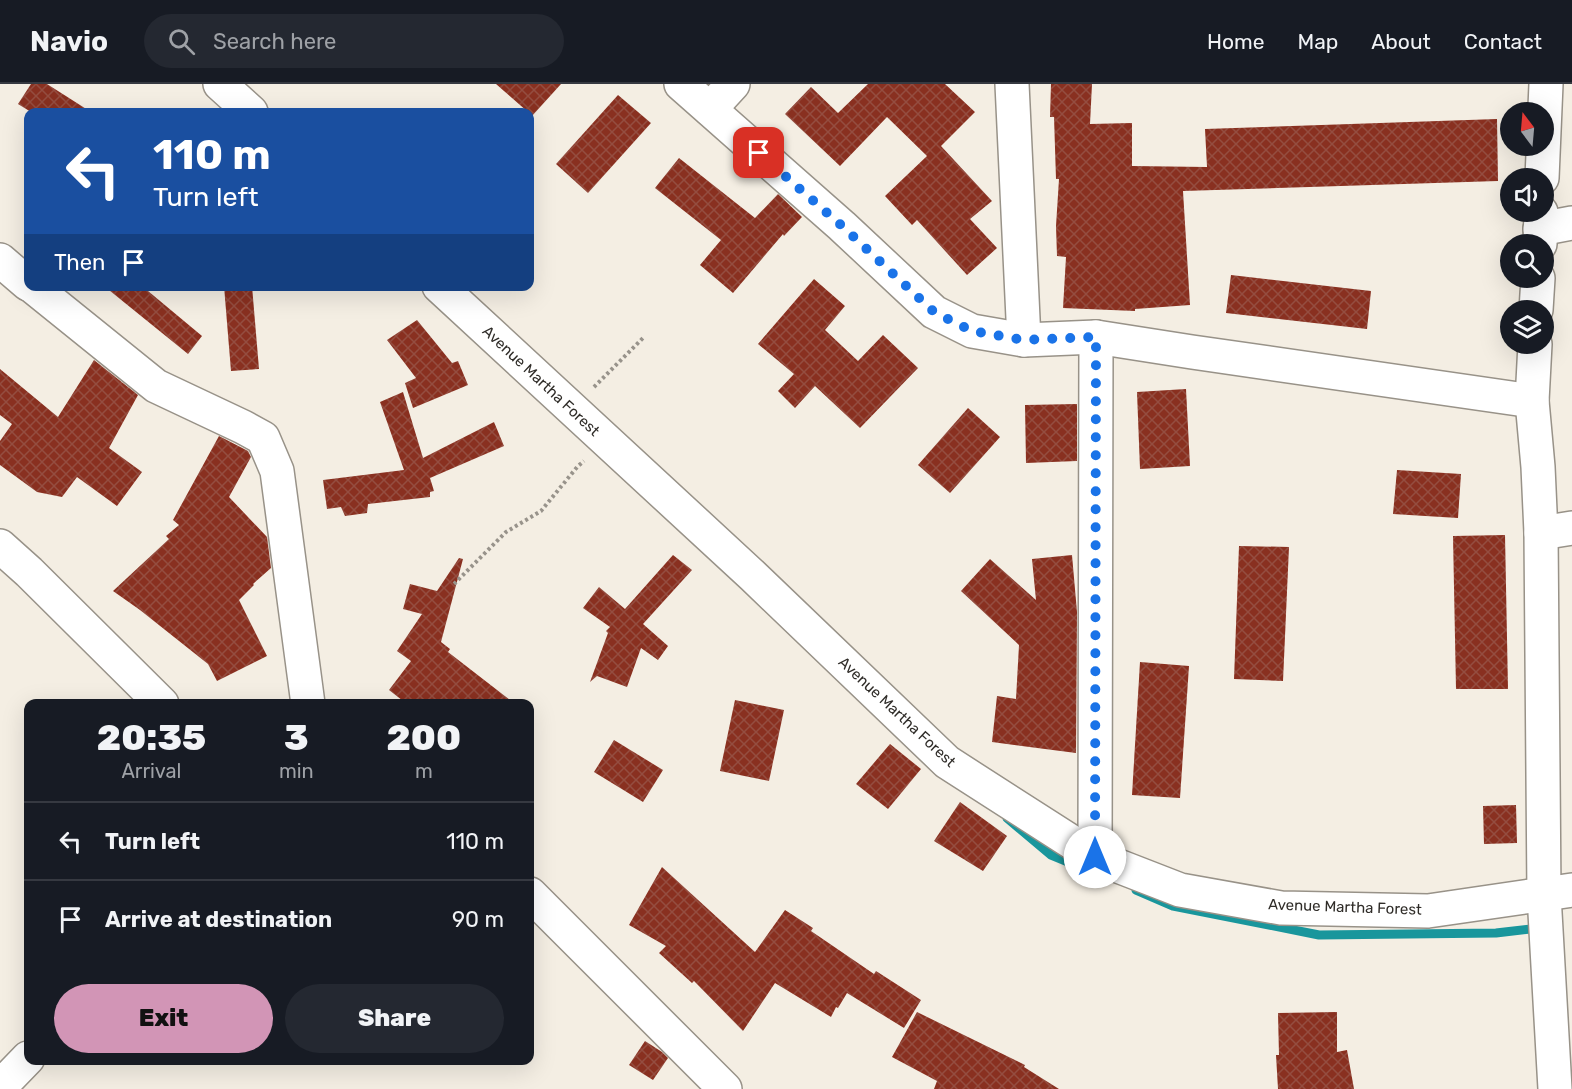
<!DOCTYPE html>
<html lang="en">
<head>
<meta charset="utf-8">
<style>
  body { margin:0; font-family:Rubik,sans-serif; background:#242831; color:#f1f3f6; height:100vh; display:flex; flex-direction:column; font-size:22px; white-space:nowrap }
  * { box-sizing:border-box; margin:0 }
  p { font-size:20px; color:#9ea1a6 }
  .icon { flex:none; width:33px; height:33px; fill:none; stroke:currentColor; stroke-width:2; stroke-linecap:round; stroke-linejoin:round }
  .map { position:relative; flex:1; overflow:hidden }
  .sheet { position:absolute; left:24px; top:615px; width:510px; height:366px; display:flex; flex-direction:column; background:#171b24; border-radius:12px; box-shadow:0 6px 24px #0002 }
  .sheet>* { flex:none }
  .banner { position:absolute; left:24px; top:24px; width:510px; height:183px; border-radius:12px; box-shadow:0 6px 24px #0002; background:#1a4fa0; color:#fff; overflow:hidden }
  .needle { width:39px; rotate:344deg }
  .tools { position:absolute; left:1500px; top:18px; display:grid; gap:12px }
  .tools a { display:grid; place-items:center; width:54px; height:54px; border-radius:50%; background:#171b24; box-shadow:0 6px 24px #0002; font-size:30px }
  .pin { position:absolute; display:grid; place-items:center; width:51px; height:51px; color:#fff; margin:-26px; border-radius:12px; box-shadow:0 3px 9px #0006 }
  .me { position:absolute; width:66px; margin:-33px; rotate:0deg; stroke-linejoin:round; filter:drop-shadow(0 0 4px #0008) }
  .turn { display:flex; align-items:center; gap:21px; height:126px; padding:0 30px; font-size:27px }
  .turn .icon { width:78px; height:78px; stroke-width:2.5 }
  .turn b { display:block; font-size:42px; line-height:51px }
  .then { display:flex; align-items:center; height:57px; padding:0 30px; background:#0003; gap:12px; font-size:22px }
  .eta { display:flex; justify-content:space-evenly; align-items:center; height:102px; text-align:center }
  .eta b { font-size:36px; font-weight:800; line-height:42px }
  .cta { display:flex; gap:12px; margin-top:auto; padding:12px 30px }
  .cta a { flex:1; height:69px; border-radius:36px; background:#d295b6; color:#111; font-size:24px; font-weight:800; line-height:69px; text-align:center }
  .cta a+a { background:#242831; color:#f1f3f6 }
  ul { padding:0; list-style:none }
  li { display:flex; align-items:center; gap:18px; height:78px; padding:0 30px; border-top:2px solid #363941 }
  li div { flex:1 }
  li b { display:block; font-size:22px }
  li em { font-style:normal }
  header { display:flex; align-items:center; gap:36px; box-sizing:border-box; height:84px; padding:0 30px; background:#171b24; border-bottom:2px solid #363941 }
  header strong { font-size:28px }
  nav { display:flex; gap:33px; margin-inline-start:auto; font-size:21px }
  .search { width:420px; height:54px; background:#242831; display:flex; align-items:center; gap:15px; box-sizing:border-box; padding:0 21px; border-radius:33px; color:#9ea1a6; font-size:22px }
  .map>svg:first-child { display:block }
</style>
</head>
<body>
<header>
<strong>Navio</strong>
<div class="search"><svg class="icon" aria-label="search" viewBox="0 0 24 24"><circle cx="10" cy="10" r="6"/><path d="M15 15l6 6"/></svg>Search here</div>
<nav><a>Home</a><a>Map</a><a>About</a><a>Contact</a></nav>
</header>
<div class="map">
<svg width="1572" height="1005" viewBox="0 0 1572 1005">
  <defs>
    <pattern id="building-cross-hatch" width="8" height="8" patternUnits="userSpaceOnUse" patternTransform="scale(1.5)"><rect width="8" height="8" fill="#893020"/><path d="M0 0l8 8M0 8l8-8" fill="none" stroke="#944d40"/></pattern>
  </defs>
  <rect width="100%" height="100%" fill="#f4eee3"/>
  <g fill="none" stroke-linecap="round" stroke-linejoin="round">
    <g stroke="#19969c" stroke-width="9">
      <polyline points="1007,734 1051,771 1090,787"/>
      <polyline points="1136,806 1173,822 1319,851 1496,849 1539,844"/>
    </g>
  </g>
  <g fill="url(#building-cross-hatch)">
    <polygon points="31,0 47,0 91,28 31,28 18,20"/>
    <polygon points="496,0 561,0 532,32 530,28 528,28"/>
    <polygon points="868,0 945,0 975,28 941,62 992,117 970,135 997,164 967,191 917,136 912,141 885,112 927,72 887,33 840,82 785,30 811,3 838,29"/>
    <polygon points="1051,0 1092,0 1090,40 1132,39 1132,82 1207,83 1205,45 1497,35 1498,97 1183,107 1190,221 1135,225 1135,227 1063,224 1066,173 1057,172 1056,142 1059,95 1056,95 1054,33 1050,33"/>
    <polygon points="618,11 651,39 588,109 556,80"/>
    <polygon points="679,74 755,134 778,110 802,133 784,152 783,150 733,209 700,181 721,156 655,104"/>
    <polygon points="1231,191 1371,207 1367,245 1226,229"/>
    <polygon points="814,195 845,222 825,246 858,277 883,251 918,284 860,344 815,302 795,324 778,307 794,290 758,260"/>
    <polygon points="104,202 142,202 202,252 188,270"/>
    <polygon points="224,202 252,202 259,285 231,287"/>
    <polygon points="417,236 452,279 458,277 468,301 413,324 405,299 416,294 387,256"/>
    <polygon points="94,276 138,311 109,364 142,388 117,422 77,393 62,413 37,408 0,381 0,357 12,340 0,331 0,285 58,333"/>
    <polygon points="1186,305 1190,382 1140,385 1137,308"/>
    <polygon points="403,308 423,374 494,338 504,362 430,394 434,407 430,408 430,413 368,420 367,429 345,432 341,423 327,425 323,396 404,386 380,318"/>
    <polygon points="1077,320 1077,377 1026,379 1025,321"/>
    <polygon points="968,324 1000,353 950,409 918,381"/>
    <polygon points="219,352 248,367 251,373 229,413 267,453 271,484 253,500 254,501 239,516 267,572 217,597 208,580 140,526 113,507 169,455 166,452 179,441 173,436"/>
    <polygon points="1397,386 1461,390 1458,434 1393,430"/>
    <polygon points="1505,451 1508,605 1456,605 1453,452"/>
    <polygon points="1239,462 1289,463 1283,597 1234,595"/>
    <polygon points="673,471 692,486 643,540 668,562 658,576 641,564 627,603 597,592 590,598 608,549 606,547 610,543 583,524 599,503 625,525"/>
    <polygon points="1072,471 1077,528 1076,669 992,658 997,612 1016,615 1019,561 961,507 990,475 1036,516 1032,475"/>
    <polygon points="459,474 463,475 441,558 450,565 448,568 515,620 407,620 389,606 411,577 397,567 422,530 403,525 410,500 437,507"/>
    <polygon points="1140,578 1189,582 1180,714 1132,711"/>
    <polygon points="735,616 784,626 769,697 720,687"/>
    <polygon points="614,656 663,686 643,718 594,688"/>
    <polygon points="890,660 921,685 888,725 856,700"/>
    <polygon points="960,718 1007,752 983,787 934,757"/>
    <polygon points="1516,721 1517,759 1484,760 1483,722"/>
    <polygon points="662,783 755,868 785,826 813,844 811,847 874,890 876,887 921,916 904,944 847,909 838,924 836,923 831,933 775,899 743,947 694,897 692,899 659,869 666,862 629,841"/>
    <polygon points="917,928 1025,981 1024,983 1059,1005 934,1005 937,997 892,973"/>
    <polygon points="1337,928 1337,968 1347,966 1354,1005 1278,1005 1276,971 1279,971 1278,929"/>
    <polygon points="645,957 662,968 668,974 653,996 629,981"/>
  </g>
  <g fill="none" stroke-linecap="round" stroke-linejoin="round">
    <defs>
      <g id="street">
        <polyline points="220,0 251,28"/>
        <polyline points="681,0 842,142 934,228 972,247 1024,256 1096,253 1192,268 1532,317"/>
        <polyline points="1012,0 1024,256"/>
        <polyline points="710,25 733,0"/>
        <polyline points="1542,94 1546,0"/>
        <polyline points="1540,145 1572,139"/>
        <polyline points="1540,160 1541,128"/>
        <polyline points="0,176 28,200"/>
        <polyline points="32,202 156,302 243,343 263,354 277,387 308,620"/>
        <polyline points="439,202 753,492 947,678 1095,773 1180,806 1281,824 1428,827 1572,806"/>
        <polyline points="1536,226 1538,194"/>
        <polyline points="1535,260 1532,317 1538,383 1541,449 1544,811 1555,1005"/>
        <polyline points="1541,449 1572,444"/>
        <polyline points="0,462 29,488 162,620"/>
        <polyline points="1095,773 1096,253"/>
        <polyline points="530,810 725,1005"/>
        <polyline points="0,1003 28,974"/>
      </g>
    </defs>
    <use href="#street" stroke="#989288" stroke-width="36"/>
    <g stroke="#98938b" stroke-width="4" stroke-dasharray="3 3" stroke-linecap="butt">
      <polyline points="594,303 644,253"/>
      <polyline points="454,500 506,448 541,427 578,382 584,377"/>
    </g>
    <use href="#street" stroke="#fff" stroke-width="33"/>
  </g>
  <g fill="none" stroke-linecap="round" stroke-linejoin="round">
    <polyline stroke="#1a73e8" stroke-width="10" stroke-dasharray="0 18" points="759,69 842,142 934,228 972,247 1024,256 1096,253 1095,773"/>
  </g>
  <g text-anchor="middle" stroke-width="6" stroke-linejoin="round" paint-order="stroke">
    <g font-size="15" fill="#302d29" stroke="#fff">
      <text transform="translate(541 297) rotate(43)" y="5">Avenue Martha Forest</text>
      <text transform="translate(897 628) rotate(43)" y="5">Avenue Martha Forest</text>
      <text transform="translate(1345 823) rotate(2)" y="5">Avenue Martha Forest</text>
    </g>
  </g>
</svg>
<div class="tools">
<a><svg class="needle" viewBox="-14 -14 28 28"><path d="M0-13l5 13h-10z" fill="#e53935"/><path d="M0 13l5-13h-10z" fill="#9ea1a6"/></svg></a>
<a><svg class="icon" aria-label="sound" viewBox="0 0 24 24"><path d="M4 9h4l5-4v14l-5-4H4zM17 9q2 3 0 6"/></svg></a>
<a><svg class="icon" aria-label="search" viewBox="0 0 24 24"><circle cx="10" cy="10" r="6"/><path d="M15 15l6 6"/></svg></a>
<a><svg class="icon" aria-label="layers" viewBox="0 0 24 24"><path d="M12 4l9 5-9 5-9-5zM3 14l9 5 9-5"/></svg></a>
</div>
<div class="pin" style="left:759px;top:69px;background:#d93025"><svg class="icon" aria-label="arrive" viewBox="0 0 24 24"><path d="M6 21V4h12l-3 4 3 4H6"/></svg></div>
<svg class="me" style="left:1095px;top:773px" viewBox="-20 -20 40 40"><circle r="19" fill="#fff"/><path d="M0-13L10 11 0 6-10 11z" fill="#1a73e8"/></svg>
<div class="banner">
<div class="turn"><svg class="icon" aria-label="left" viewBox="0 0 24 24"><path d="M17 20v-9H6M10 6l-5 5 5 5"/></svg><div><b>110 m</b>Turn left</div></div>
<div class="then">Then<svg class="icon" aria-label="arrive" viewBox="0 0 24 24"><path d="M6 21V4h12l-3 4 3 4H6"/></svg></div>
</div>
<section class="sheet">
<div class="eta">
<div><b>20:35</b><p>Arrival</p></div>
<div><b>3</b><p>min</p></div>
<div><b>200</b><p>m</p></div>
</div>
<ul>
<li><svg class="icon" aria-label="left" viewBox="0 0 24 24"><path d="M17 20v-9H6M10 6l-5 5 5 5"/></svg><div><b>Turn left</b></div><em>110 m</em></li>
<li><svg class="icon" aria-label="arrive" viewBox="0 0 24 24"><path d="M6 21V4h12l-3 4 3 4H6"/></svg><div><b>Arrive at destination</b></div><em>90 m</em></li>
</ul>
<div class="cta"><a>Exit</a><a>Share</a></div>
</section>
</div>
</body>
</html>
